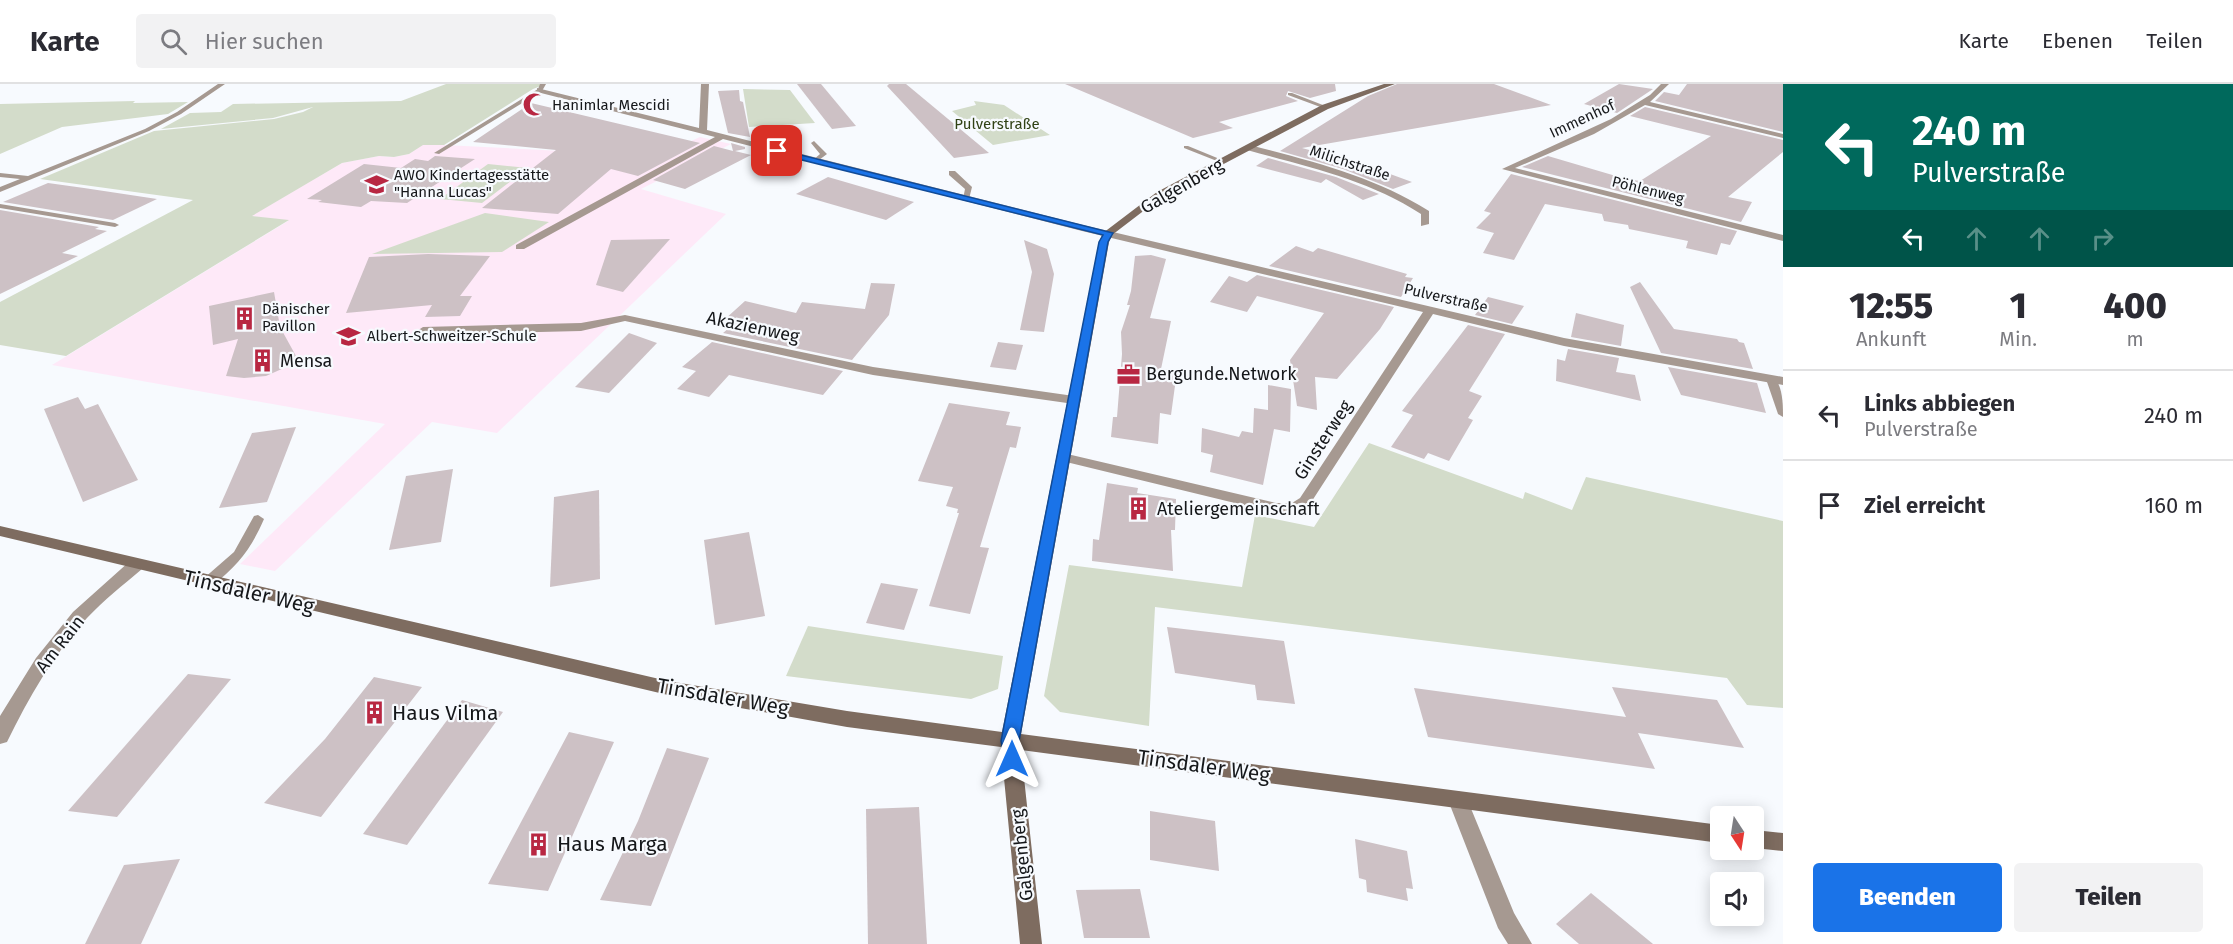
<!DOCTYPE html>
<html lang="de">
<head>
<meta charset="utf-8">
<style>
  body { margin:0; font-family:"Fira Sans",sans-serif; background:#f2f2f3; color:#2b2b33; height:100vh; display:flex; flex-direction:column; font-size:22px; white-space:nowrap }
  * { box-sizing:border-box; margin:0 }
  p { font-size:20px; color:#7c7c81 }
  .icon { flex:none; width:33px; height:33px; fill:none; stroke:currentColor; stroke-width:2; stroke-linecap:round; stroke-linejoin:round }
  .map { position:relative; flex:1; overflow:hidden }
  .side { display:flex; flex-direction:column; background:#fff; width:450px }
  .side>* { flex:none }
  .top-card { background:#00695c; color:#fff; overflow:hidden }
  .needle { width:39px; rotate:168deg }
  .fabs { position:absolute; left:1710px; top:722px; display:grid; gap:12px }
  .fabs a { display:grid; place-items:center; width:54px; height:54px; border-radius:6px; background:#fff; box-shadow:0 3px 15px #0003; font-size:30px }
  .pin { position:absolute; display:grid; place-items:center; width:51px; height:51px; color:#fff; margin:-26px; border-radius:12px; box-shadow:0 3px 9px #0006 }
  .me { position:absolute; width:66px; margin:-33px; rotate:0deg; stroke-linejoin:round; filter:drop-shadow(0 0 4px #0008) }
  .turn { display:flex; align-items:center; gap:21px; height:126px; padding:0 30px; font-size:27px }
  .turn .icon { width:78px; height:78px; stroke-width:2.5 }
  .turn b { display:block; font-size:42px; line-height:51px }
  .lanes { display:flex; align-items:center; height:57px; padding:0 30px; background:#0003; justify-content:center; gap:30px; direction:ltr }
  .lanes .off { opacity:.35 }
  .eta { display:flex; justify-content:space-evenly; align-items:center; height:102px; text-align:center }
  .eta b { font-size:36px; font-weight:800; line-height:42px }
  .primary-button { display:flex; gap:12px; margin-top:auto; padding:12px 30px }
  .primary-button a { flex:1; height:69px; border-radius:6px; background:#1a73e8; color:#fff; font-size:24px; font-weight:800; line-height:69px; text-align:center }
  .primary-button a+a { background:#f2f2f3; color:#2b2b33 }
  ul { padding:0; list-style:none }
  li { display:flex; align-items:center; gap:18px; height:90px; padding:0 30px; border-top:2px solid #e1e1e2 }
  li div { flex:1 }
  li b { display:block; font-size:22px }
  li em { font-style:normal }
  header { display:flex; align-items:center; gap:36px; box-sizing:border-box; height:84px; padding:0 30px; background:#fff; border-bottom:2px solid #e1e1e2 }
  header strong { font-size:28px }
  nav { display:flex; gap:33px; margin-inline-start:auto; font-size:21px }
  .search { width:420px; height:54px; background:#f2f2f3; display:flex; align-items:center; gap:15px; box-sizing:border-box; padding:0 21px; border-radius:6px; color:#7c7c81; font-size:22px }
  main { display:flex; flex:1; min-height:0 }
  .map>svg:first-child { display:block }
</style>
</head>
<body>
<header>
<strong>Karte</strong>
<div class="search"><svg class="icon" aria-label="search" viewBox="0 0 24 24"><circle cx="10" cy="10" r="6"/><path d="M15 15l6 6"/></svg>Hier suchen</div>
<nav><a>Karte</a><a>Ebenen</a><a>Teilen</a></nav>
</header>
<main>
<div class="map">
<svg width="1783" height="860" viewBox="0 0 1783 860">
  <rect width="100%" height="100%" fill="#f7fafe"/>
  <polygon fill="#fee9f8" points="700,53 731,60 641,105 726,130 497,349 432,338 275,487 240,480 385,340 52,281 288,137 251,132 342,79 379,72 394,73 409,70 422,61 444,61 582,68 638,81"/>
  <g fill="#d3dcca">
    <polygon points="446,0 546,0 533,5 444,61 423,61 409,70 394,73 379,72 342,79 252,132 289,136 66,272 0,261 0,218 193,116 40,95 154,47 274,35 303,28 313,23 273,34 161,45 190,29 221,28 233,20 401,17"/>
    <polygon points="743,5 790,6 815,39 749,43"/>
    <polygon points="135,17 133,19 188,18 168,30 62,43 0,70 0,20"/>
    <polygon points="974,17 1004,21 1050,51 993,61 952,27 976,21"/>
    <polygon points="488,80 528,84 482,119 440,115"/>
    <polygon points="485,129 549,138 502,168 372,170"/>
    <polygon points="1369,359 1523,415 1525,408 1572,426 1586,393 1783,437 1783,624 1747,621 1727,594 1155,523 1149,642 1060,628 1044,612 1069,481 1242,503 1255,431 1314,443"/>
    <polygon points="808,542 1003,572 998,605 971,615 786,592"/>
  </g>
  <g fill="#cdc1c5">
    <polygon points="797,0 821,0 856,42 832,45"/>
    <polygon points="889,0 906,0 989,69 954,74 887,2"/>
    <polygon points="1065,0 1335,0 1336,7 1310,14 1288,7 1286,12 1298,17 1219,38 1233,44 1193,54"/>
    <polygon points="1397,0 1494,0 1551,21 1302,64 1371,83 1412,98 1393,105 1343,85 1280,67 1368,12"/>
    <polygon points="1619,0 1653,5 1617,29 1584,20"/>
    <polygon points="1687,0 1783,0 1783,48 1655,17 1664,8 1679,11"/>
    <polygon points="739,6 740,17 743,18 750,53 728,49 718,7"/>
    <polygon points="531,19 700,59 638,92 611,85 558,130 482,124 556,66 473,58"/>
    <polygon points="1645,23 1783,56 1783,68 1728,113 1752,118 1741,138 1522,83 1548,72 1626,95 1640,97 1711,52 1630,32"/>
    <polygon points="731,59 745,63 745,65 735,67 751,71 685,105 653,96 714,62 733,67"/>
    <polygon points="435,72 475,75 407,119 371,117 361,123 318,118 322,116 307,115 364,80 401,84 415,75 428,77"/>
    <polygon points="1268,74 1336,93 1379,110 1363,116 1326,95 1321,99 1256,82"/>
    <polygon points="1511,90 1737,147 1730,161 1721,159 1717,171 1686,164 1688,157 1629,145 1628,141 1604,137 1602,130 1545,120 1514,176 1483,169 1494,149 1476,144 1491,129 1484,127"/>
    <polygon points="828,93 914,118 886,136 796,110"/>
    <polygon points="48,99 84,104 157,115 113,136 3,118"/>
    <polygon points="0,126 99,143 95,145 107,147 62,169 78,172 0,210"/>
    <polygon points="670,155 623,208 596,201 611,156"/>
    <polygon points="1024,156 1047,165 1054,190 1044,248 1020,246 1032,188"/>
    <polygon points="1296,162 1313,168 1318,164 1407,190 1405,193 1413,194 1401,213 1269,182"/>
    <polygon points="428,170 490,172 460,212 472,212 460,232 425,233 432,221 346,229 369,173"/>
    <polygon points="1151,171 1166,175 1150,234 1171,237 1161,285 1177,287 1171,331 1160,329 1158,360 1111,353 1113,333 1117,333 1122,270 1121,248 1130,221 1127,221 1131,207 1135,172"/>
    <polygon points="1257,191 1394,223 1380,245 1337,295 1315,293 1317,326 1297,322 1290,276 1324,229 1257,212 1247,228 1210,218 1229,192 1247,198"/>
    <polygon points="1640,198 1674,245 1737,255 1739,258 1744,259 1753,285 1661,269 1630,203"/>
    <polygon points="871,199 895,200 889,231 852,276 723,249 735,239 724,236 745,217 796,229 802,218 865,225"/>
    <polygon points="274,208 280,243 296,272 284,284 266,292 244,294 226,292 238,255 213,261 209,222"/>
    <polygon points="1488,213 1524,222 1512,240 1475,231"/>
    <polygon points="1576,229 1624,241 1621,262 1571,253"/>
    <polygon points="1468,241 1505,250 1469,307 1482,312 1468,334 1473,336 1449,377 1428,369 1424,375 1391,363 1413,331 1402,327"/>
    <polygon points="629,249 657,259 609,309 575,303"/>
    <polygon points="712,258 843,287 823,311 729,291 709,313 677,305 696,287 682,283"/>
    <polygon points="998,258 1023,261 1016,286 990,283"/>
    <polygon points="1568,265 1619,274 1616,288 1635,291 1641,317 1556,297 1557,275 1565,277"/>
    <polygon points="1668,283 1757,299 1766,329 1681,311"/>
    <polygon points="1268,301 1291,305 1290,348 1274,345 1263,401 1210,388 1213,371 1201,368 1202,344 1239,353 1242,347 1253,349 1254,324 1268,326"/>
    <polygon points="78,313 85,325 98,320 138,396 83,418 44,325"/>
    <polygon points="949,319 1010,328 1006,341 1021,343 1016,364 1010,363 980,463 989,464 970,530 929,522 959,429 957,429 958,425 946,422 953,403 918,397"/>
    <polygon points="296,343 267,418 219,424 252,349"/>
    <polygon points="453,385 441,458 389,466 406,392"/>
    <polygon points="1107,399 1138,404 1137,409 1176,415 1175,446 1171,446 1173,487 1092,477 1093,455 1099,456"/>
    <polygon points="599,406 600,495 550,503 554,413"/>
    <polygon points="749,448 765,532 715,541 704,456"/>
    <polygon points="881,499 918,505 904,546 866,539"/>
    <polygon points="1167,543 1284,557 1295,620 1257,616 1255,601 1175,589"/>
    <polygon points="188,590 231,595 117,733 68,727"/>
    <polygon points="374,593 422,603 321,733 264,719 325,655"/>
    <polygon points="1612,603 1717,616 1744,664 1638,649 1655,685 1428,653 1414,604 1626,633"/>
    <polygon points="462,616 503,628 407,761 363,750"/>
    <polygon points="569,648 614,658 548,807 488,800"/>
    <polygon points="667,664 709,674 651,822 600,816 638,737"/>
    <polygon points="919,723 927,860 868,860 866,725"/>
    <polygon points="1150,727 1215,737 1219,787 1150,776"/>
    <polygon points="1355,755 1407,767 1413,805 1406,804 1408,817 1367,808 1366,796 1359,794"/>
    <polygon points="180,775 141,860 85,860 124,781"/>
    <polygon points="1140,805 1150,854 1084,854 1076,806"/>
    <polygon points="1591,809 1653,860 1579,860 1556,840"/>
  </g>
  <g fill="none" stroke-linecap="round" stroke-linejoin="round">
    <g fill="#a69991" fill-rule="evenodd">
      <polygon points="218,0 225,0 181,30 149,47 0,108 0,103 20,95 0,93 0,89 28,92 145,45 177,28"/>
      <polygon points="540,0 546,0 542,7 439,70 434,69 538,5"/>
      <polygon points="1288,9 1292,9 1328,23 1323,24 1288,11"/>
      <polygon points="814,57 827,70 815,79 812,77 820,70 811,59"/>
      <polygon points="1184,62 1188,62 1227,78 1222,79 1184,64"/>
      <polygon points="949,87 955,87 972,103 969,115 963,115 965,105 949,91"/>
      <polygon points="0,120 115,139 119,141 115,143 0,124"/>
      <path d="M1771,292c12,6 12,29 12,41l-5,-3 -12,-35z"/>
      <path d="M258,431l6,4c-13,30 -26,46 -51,66h-10l-1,-3 1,-3 31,-27 20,-36z"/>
    </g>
    <g fill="#a69991" fill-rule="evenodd">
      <polygon points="701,0 709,0 707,46 1083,141 1564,254 1783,293 1783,301 1564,262 1433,230 1310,420 1295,429 1276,429 1058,376 1056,373 1063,369 1276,419 1292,419 1300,414 1423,228 1082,147 723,55 524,165 516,165 516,161 715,53 537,8 537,4 699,44"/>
      <polygon points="1661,0 1669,0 1650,18 1783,50 1783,54 1645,21 1594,50 1515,84 1783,151 1783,157 1502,85 1611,35 1650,11"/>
      <path d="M1250,61c64,17 123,31 179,66v13l-8,2v-12c-54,-35 -113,-47 -174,-64l-1,-2z"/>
      <polygon points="625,231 873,283 1074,312 1080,316 1074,320 873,291 625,237 581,247 423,251 417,247 423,243 581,239"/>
      <path d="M136,475l6,2 2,4 -2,4c-19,16 -38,31 -55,49 -34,37 -58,79 -80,124l-7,2v-28l36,-58 37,-46 57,-51z"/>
      <polygon points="1458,707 1465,710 1514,829 1532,860 1508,860 1498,844 1448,716 1451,710"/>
    </g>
    <g fill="#7e6c60" fill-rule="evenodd">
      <polygon points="1384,0 1395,0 1328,25 1163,112 1112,151 1109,158 1021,650 1720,741 1720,759 1021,666 1042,860 1020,860 1001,663 847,643 668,611 0,452 0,442 668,597 847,627 1002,648 1099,158 1103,149 1157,108 1322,21"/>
      <polygon points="1754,746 1783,749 1783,767 1754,764"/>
    </g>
  </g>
  <polygon fill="#1a73e8" stroke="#114b97" stroke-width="1.5" points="777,65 1113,149 1108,158 1019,657 1021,675 1018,681 1012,683 1006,681 1001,657 1099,158 1103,151 774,69 773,67"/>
  <defs>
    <symbol id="mosque-bare" viewBox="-9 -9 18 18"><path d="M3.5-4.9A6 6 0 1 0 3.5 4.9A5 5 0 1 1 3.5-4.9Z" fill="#b82742" stroke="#f7fafe" stroke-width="2.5" paint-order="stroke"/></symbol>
    <symbol id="school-bare" viewBox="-9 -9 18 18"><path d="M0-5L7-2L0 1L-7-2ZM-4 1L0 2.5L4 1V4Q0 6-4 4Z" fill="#b82742" stroke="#f7fafe" stroke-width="2.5" paint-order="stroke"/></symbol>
    <symbol id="building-bare" viewBox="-9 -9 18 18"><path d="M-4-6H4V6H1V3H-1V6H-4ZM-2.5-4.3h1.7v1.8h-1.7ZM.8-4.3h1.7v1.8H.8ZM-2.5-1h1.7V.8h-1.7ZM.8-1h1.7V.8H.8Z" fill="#b82742" stroke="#f7fafe" stroke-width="2.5" paint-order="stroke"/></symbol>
    <symbol id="office-bare" viewBox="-9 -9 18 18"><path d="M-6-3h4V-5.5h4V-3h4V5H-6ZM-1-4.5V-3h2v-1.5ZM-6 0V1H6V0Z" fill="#b82742" stroke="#f7fafe" stroke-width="2.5" paint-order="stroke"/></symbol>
  </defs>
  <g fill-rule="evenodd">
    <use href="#mosque-bare" x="518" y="4" width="33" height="33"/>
    <use href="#school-bare" x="360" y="84" width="33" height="33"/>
    <use href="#building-bare" x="228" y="218" width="33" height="33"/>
    <use href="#school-bare" x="332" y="236" width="33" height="33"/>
    <use href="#building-bare" x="246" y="260" width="33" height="33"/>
    <use href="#office-bare" x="1112" y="274" width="33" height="33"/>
    <use href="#building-bare" x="1122" y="408" width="33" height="33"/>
    <use href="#building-bare" x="358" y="612" width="33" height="33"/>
    <use href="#building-bare" x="522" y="744" width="33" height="33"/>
  </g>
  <g text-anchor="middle" stroke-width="4.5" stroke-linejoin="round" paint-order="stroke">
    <g font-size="15" fill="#15171a" stroke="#f7fafe" text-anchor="start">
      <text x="552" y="26">Hanimlar Mescidi</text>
      <text x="394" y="96">AWO Kindertagesstätte<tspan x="394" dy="17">"Hanna Lucas"</tspan></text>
      <text x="262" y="230">Dänischer<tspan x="262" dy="17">Pavillon</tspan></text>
      <text x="367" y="257">Albert-Schweitzer-Schule</text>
    </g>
    <g font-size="15" fill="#15171a" stroke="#f7fafe">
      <text transform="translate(1582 35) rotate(-25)" y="5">Immenhof</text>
      <text transform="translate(1350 79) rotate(18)" y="5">Milichstraße</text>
      <text transform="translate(1648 106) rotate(14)" y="5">Pöhlenweg</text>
      <text transform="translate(1446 214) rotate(13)" y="5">Pulverstraße</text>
    </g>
    <g font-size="15" fill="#304215" stroke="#f7fafe">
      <text x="997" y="45">Pulverstraße</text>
    </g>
    <g font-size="18" fill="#15171a" stroke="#f7fafe">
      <text transform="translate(1182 102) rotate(-30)" y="6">Galgenberg</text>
      <text transform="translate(753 243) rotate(12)" y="6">Akazienweg</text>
      <text transform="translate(1323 356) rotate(-57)" y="6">Ginsterweg</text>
      <text transform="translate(60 560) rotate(-52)" y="6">Am Rain</text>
      <text transform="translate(1022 771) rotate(-96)" y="6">Galgenberg</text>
    </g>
    <g font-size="18" fill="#15171a" stroke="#f7fafe" text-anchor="start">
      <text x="280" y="283">Mensa</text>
      <text x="1146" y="296">Bergunde.Network</text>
      <text x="1157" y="431">Ateliergemeinschaft</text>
    </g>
    <g font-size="21" fill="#15171a" stroke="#f7fafe">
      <text transform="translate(249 508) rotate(13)" y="7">Tinsdaler Weg</text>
      <text transform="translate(723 613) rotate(10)" y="7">Tinsdaler Weg</text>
      <text transform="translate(1204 682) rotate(8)" y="7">Tinsdaler Weg</text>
    </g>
    <g font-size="21" fill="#15171a" stroke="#f7fafe" text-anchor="start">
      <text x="392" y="636">Haus Vilma</text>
      <text x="557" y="767">Haus Marga</text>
    </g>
  </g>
</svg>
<div class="fabs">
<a><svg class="needle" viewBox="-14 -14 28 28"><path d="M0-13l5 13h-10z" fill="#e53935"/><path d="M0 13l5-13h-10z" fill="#7c7c81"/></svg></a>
<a><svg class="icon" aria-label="sound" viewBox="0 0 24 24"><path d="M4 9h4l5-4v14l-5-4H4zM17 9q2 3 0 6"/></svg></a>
</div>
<div class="pin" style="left:777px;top:67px;background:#d93025"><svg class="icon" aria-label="arrive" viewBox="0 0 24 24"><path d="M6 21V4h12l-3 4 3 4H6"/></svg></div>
<svg class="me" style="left:1012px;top:675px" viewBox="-20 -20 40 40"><path d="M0-17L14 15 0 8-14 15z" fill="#1a73e8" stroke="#fff" stroke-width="4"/></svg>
</div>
<section class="side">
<div class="top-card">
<div class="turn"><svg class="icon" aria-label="left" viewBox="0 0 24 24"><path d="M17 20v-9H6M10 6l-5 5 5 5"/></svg><div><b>240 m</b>Pulverstraße</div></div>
<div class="lanes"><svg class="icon" aria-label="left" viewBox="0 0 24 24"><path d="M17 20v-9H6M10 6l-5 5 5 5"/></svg><svg class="icon off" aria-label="ahead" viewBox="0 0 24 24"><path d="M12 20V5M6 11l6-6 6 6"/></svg><svg class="icon off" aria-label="ahead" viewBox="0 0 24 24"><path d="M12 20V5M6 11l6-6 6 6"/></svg><svg class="icon off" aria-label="right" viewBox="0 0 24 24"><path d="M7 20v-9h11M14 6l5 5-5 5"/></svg></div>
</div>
<div class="eta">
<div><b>12:55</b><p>Ankunft</p></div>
<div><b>1</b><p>Min.</p></div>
<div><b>400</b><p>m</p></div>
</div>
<ul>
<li><svg class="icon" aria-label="left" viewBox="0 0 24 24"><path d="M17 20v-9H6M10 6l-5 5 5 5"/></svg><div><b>Links abbiegen</b><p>Pulverstraße</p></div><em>240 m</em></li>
<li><svg class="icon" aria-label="arrive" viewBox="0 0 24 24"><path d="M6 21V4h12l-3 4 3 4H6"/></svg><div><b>Ziel erreicht</b></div><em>160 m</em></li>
</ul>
<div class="primary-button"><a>Beenden</a><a>Teilen</a></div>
</section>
</main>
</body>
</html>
